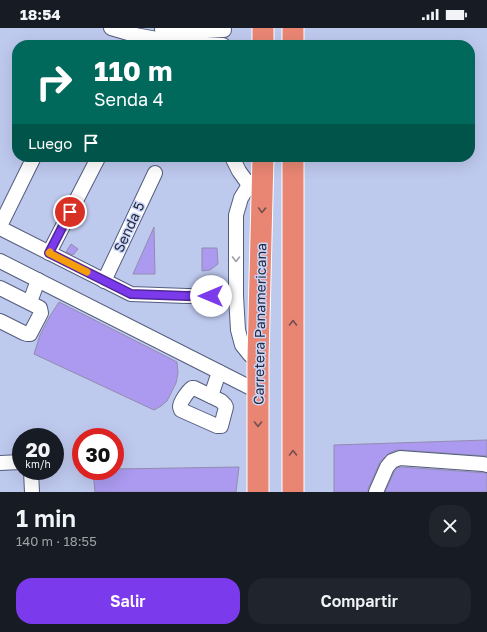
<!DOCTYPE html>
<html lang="es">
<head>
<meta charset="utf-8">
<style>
  body { margin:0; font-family:"Golos Text",sans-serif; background:#20242c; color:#f1f3f6; height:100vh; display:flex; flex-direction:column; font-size:15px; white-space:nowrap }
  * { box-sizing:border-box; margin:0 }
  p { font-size:13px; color:#9ea1a6 }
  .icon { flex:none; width:22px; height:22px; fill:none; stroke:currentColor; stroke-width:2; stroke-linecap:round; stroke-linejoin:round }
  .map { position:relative; height:464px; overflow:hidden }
  .drawer { display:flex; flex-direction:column; background:#171b24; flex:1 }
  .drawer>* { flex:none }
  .hud { position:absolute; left:12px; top:12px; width:463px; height:122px; border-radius:16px; box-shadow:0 4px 16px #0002; background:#00695c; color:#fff; overflow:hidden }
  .speed { position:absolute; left:12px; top:400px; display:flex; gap:8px; font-size:20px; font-weight:700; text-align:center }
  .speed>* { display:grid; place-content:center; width:52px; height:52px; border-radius:50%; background:#171b24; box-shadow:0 4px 16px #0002; line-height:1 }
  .speed small { font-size:10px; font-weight:400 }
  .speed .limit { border:6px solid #d22; background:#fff; color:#111 }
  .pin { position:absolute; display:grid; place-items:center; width:34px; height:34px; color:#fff; margin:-17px; border:2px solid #fff; border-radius:50%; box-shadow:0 1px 4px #0007 }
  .me { position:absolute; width:44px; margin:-22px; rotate:270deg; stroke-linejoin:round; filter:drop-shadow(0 0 3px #0008) }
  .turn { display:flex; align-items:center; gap:14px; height:84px; padding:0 16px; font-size:18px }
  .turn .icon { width:52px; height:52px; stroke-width:2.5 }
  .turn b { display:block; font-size:28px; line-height:34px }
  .then { display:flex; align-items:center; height:38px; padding:0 16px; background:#0003; gap:8px; font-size:15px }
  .round { display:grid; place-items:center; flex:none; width:42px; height:42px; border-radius:16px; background:#20242c }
  .summary { display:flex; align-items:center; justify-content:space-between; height:68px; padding:0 16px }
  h1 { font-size:24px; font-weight:600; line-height:30px }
  .action { display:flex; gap:8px; margin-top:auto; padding:8px 16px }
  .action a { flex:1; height:46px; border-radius:16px; background:#7c3aed; color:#fff; font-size:16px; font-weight:600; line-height:46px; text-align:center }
  .action a+a { background:#20242c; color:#f1f3f6 }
  .status { display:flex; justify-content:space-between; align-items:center; height:28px; padding:0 20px; background:#171b24; direction:ltr }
  .status svg { height:11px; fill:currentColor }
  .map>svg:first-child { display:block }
</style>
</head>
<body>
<div class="status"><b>18:54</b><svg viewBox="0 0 49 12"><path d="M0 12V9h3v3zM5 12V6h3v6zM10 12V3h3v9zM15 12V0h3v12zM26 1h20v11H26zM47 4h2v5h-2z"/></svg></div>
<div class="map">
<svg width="487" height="464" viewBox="0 0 487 464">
  <rect width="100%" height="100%" fill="#bec9ee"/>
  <g fill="#ab9aef" stroke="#928cb0">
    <polygon points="154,199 155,246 133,246"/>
    <polygon points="71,216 78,221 73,227 66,224"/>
    <polygon points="202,220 217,220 218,236 210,242 202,243"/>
    <polygon points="59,274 177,334 178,345 176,355 167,373 161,378 154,382 34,326 40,307 50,288"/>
    <polygon points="487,412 487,428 401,422 397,422 389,425 380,434 368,461 368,464 334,464 334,417"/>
    <polygon points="239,439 236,464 95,464 93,443 115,443 115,441"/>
    <polygon points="401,439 487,445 487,464 385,464 394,444 397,440"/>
  </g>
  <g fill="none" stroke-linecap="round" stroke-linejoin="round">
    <defs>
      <g id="minor">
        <polyline points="111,0 135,7 173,14 223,17"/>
        <polyline points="162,2 224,2"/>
        <polyline points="232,129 239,143 249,157"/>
        <polyline points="0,198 34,129"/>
        <polyline points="0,200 131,266 187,268 236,268"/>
        <polyline points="49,225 98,130"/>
        <polyline points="0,233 259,364"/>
        <polyline points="104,253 155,145"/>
        <polyline points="0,260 40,280 41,285 30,306 27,306 24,305 0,293"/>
        <polyline points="30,274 38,252"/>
        <polyline points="258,331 250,327 242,317 238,302 236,268 236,187 241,170 249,157 263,146"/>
        <path d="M192,360h2l27,13 4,4 1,2 -5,19h-4l-36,-16c0,-1 -1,-2 -1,-3 0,-5 8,-16 12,-19z"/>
        <polyline points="211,368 219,344"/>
        <polyline points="0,435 21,434"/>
        <polyline points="31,443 32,464"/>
        <polyline points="376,464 387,439 392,433 400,430 483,436 487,437"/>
      </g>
      <g id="highway">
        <polyline points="263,17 263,0"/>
        <polyline points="293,17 293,0"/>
        <polyline points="293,129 293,464"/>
        <polyline points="258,464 258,331 263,129"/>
      </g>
    </defs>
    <use href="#minor" stroke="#545d7d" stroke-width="16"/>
    <use href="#highway" stroke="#fff" stroke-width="23"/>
    <use href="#minor" stroke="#fff" stroke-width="14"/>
    <use href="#highway" stroke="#e98673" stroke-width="21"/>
  </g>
  <defs><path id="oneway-chevron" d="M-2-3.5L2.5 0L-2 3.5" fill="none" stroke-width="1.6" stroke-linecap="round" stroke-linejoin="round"/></defs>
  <g stroke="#744f50">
    <use href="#oneway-chevron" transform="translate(262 182) rotate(92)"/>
    <use href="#oneway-chevron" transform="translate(293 295) rotate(-90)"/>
    <use href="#oneway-chevron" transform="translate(258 396) rotate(90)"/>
    <use href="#oneway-chevron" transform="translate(293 425) rotate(-90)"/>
  </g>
  <use stroke="#9d9fa5" href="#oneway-chevron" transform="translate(236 231) rotate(91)"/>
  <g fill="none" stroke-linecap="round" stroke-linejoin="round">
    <defs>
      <polyline id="route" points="70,184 49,225 131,266 187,268 211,268"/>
    </defs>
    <use href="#route" stroke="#51269a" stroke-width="10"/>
    <use href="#route" stroke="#7c3aed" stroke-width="7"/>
    <polyline stroke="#f59e0b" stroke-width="7" points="50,224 49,225 87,244"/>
  </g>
  <g text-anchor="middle" stroke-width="3" stroke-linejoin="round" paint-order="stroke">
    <g font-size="14" fill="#262a38" stroke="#cbd6fc">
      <text transform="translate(129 199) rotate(-65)" y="5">Senda 5</text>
      <text transform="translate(260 296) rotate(-89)" y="5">Carretera Panamericana</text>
    </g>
  </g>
</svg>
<div class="speed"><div>20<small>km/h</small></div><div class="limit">30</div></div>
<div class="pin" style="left:70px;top:184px;background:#d93025"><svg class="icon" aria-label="arrive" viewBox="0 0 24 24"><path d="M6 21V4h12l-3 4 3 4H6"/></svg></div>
<svg class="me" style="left:211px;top:268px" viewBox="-20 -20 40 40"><circle r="19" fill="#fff"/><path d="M0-13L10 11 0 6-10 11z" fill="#7c3aed"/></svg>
<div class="hud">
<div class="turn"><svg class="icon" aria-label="right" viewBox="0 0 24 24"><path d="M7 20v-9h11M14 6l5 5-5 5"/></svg><div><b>110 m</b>Senda 4</div></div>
<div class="then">Luego<svg class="icon" aria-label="arrive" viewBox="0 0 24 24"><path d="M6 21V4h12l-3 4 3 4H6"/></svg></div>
</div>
</div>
<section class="drawer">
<div class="summary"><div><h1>1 min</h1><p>140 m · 18:55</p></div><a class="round"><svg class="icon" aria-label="close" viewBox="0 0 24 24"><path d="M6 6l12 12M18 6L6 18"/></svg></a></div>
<div class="action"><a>Salir</a><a>Compartir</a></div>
</section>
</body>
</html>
